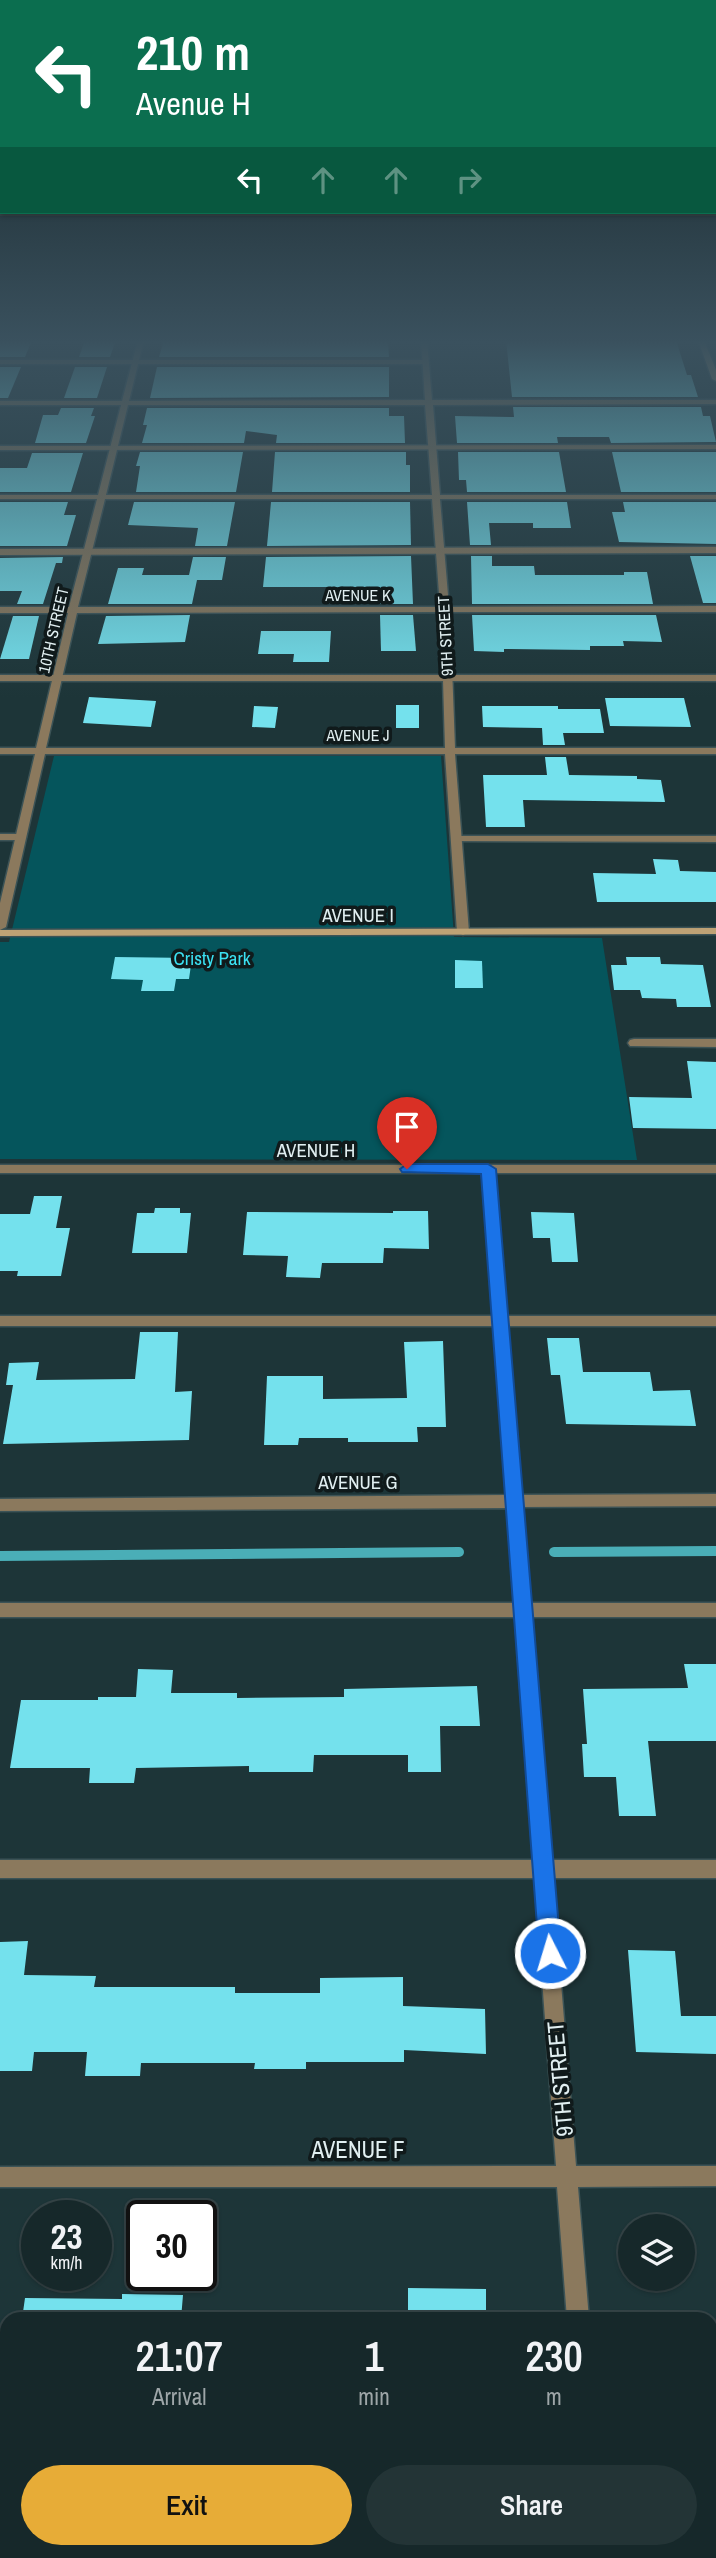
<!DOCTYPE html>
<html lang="en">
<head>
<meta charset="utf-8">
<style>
  body { margin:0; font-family:"Archivo Narrow",sans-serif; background:#233436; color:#f1f3f6; height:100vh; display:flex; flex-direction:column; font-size:26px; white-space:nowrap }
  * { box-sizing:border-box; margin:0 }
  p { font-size:23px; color:#9ea6a8 }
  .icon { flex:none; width:38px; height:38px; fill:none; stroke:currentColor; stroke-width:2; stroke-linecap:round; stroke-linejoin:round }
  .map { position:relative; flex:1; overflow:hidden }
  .drawer { position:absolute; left:0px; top:2312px; width:718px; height:247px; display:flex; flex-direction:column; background:#16282a; border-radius:21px 21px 0 0; box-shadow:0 2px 5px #0004,0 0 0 2px #354447 }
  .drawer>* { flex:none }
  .guide { position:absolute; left:0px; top:0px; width:718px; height:214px; box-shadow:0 2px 5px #0004,0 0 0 2px #354447; background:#0b6e4f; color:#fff; overflow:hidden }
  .controls { position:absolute; left:618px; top:2214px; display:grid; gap:14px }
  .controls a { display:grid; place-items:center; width:77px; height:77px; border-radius:50%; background:#16282a; box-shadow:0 2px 5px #0004,0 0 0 2px #354447; font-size:35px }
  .speed { position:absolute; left:21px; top:2200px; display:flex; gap:14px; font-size:35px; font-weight:700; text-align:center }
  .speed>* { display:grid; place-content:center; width:91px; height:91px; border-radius:50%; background:#16282a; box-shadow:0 2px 5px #0004,0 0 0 2px #354447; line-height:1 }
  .speed small { font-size:18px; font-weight:400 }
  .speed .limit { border:4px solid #111; border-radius:10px; background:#fff; color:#111 }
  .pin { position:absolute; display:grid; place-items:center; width:60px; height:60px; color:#fff; margin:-72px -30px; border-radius:50% 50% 50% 0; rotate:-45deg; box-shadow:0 0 7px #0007 }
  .pin .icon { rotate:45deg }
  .me { position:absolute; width:77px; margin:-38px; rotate:355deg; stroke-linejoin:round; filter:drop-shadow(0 0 5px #0008) }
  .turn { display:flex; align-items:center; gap:24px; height:147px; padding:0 21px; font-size:32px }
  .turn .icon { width:91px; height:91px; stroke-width:2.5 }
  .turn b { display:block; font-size:49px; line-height:60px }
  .lanes { display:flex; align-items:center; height:66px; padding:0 21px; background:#0003; justify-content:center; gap:35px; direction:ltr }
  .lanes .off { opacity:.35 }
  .eta { display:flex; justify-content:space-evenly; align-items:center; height:119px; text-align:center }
  .eta b { font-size:42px; font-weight:600; line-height:49px }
  .action { display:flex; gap:14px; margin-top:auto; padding:14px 21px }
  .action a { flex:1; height:80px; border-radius:42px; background:#e7ac37; color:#111; font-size:28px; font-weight:600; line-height:80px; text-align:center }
  .action a+a { background:#233436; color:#f1f3f6 }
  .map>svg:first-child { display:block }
</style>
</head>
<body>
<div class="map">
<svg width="716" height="2558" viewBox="0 0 716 2558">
  <rect width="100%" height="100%" fill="#1d3538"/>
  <polygon fill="#05555c" points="54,756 441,756 454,937 602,938 637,1160 0,1159 0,942 9,942"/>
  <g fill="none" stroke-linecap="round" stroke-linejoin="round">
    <g stroke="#4aaeb7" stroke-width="10">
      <polyline points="554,1552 716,1551"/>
      <polyline points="0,1556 459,1552"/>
    </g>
  </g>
  <g fill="#74e1ed">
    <polygon points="0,340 32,340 25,357 0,357"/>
    <polygon points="85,340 116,340 110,357 79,357"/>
    <polygon points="164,340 388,340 389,357 159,357"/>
    <polygon points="506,340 676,340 687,375 691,375 698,397 512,397"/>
    <polygon points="0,367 21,367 8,398 0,398"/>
    <polygon points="75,367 107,367 97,398 64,398"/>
    <polygon points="157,367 389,367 389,397 150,398"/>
    <polygon points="513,407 701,407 703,416 710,416 716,442 611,443 609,437 557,437 558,443 457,443 455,416 514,417"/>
    <polygon points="61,408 94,408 91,416 95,416 86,443 35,443 43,415 58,415"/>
    <polygon points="147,408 389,408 389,416 404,416 405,443 276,443 277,435 246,431 244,443 142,443 147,425 143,425"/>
    <polygon points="140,452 243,452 236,492 136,492 140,466 136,466"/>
    <polygon points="275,452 406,452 406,465 410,465 410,492 272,492"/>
    <polygon points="458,452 559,452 566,492 467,492 466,480 459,480"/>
    <polygon points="612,452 716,452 716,492 621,492"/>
    <polygon points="32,453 83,453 71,492 0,492 0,468 27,468"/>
    <polygon points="0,502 68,502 64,515 76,515 67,546 0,546"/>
    <polygon points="134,502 235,502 227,546 195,546 198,528 128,525"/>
    <polygon points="271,502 410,502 411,545 267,546"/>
    <polygon points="467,502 567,502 571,528 533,528 533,523 489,523 491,545 470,545"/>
    <polygon points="623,502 716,502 716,544 619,542 612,512 625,512"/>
    <polygon points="411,556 413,604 380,604 380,587 263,587 266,557"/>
    <polygon points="471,556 492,556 492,566 534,566 535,575 624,575 624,572 647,572 653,604 472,604"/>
    <polygon points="690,556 716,556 716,603 703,603"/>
    <polygon points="63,557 62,563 56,563 43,604 17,604 22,591 0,591 0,558"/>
    <polygon points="193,557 226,557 222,580 197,580 192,604 108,604 118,568 144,568 142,575 189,575"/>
    <polygon points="190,615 185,642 98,644 106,616"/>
    <polygon points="380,615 413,615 416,651 381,651"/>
    <polygon points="472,615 656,615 662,642 623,641 624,646 590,646 590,650 504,649 504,652 474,651"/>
    <polygon points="13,616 39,616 29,659 0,659"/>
    <polygon points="261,631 331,631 329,662 293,662 294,654 258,654"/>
    <polygon points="89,697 156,701 151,727 83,723"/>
    <polygon points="605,698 684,698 691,727 610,726"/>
    <rect x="396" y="705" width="23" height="23"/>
    <polygon points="254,706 278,707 275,728 252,727"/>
    <polygon points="482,706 558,706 558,709 600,709 604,733 563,733 565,745 543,745 542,728 483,727"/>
    <polygon points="545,757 566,757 569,775 637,776 637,779 661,780 665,802 523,800 525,827 486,827 483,775 547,775"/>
    <polygon points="653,859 678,860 680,871 716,872 716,902 597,902 593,873 656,874"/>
    <polygon points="115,957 192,958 189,979 176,979 174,991 141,991 143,980 111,979"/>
    <polygon points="626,957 660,957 661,964 703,965 711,1007 677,1007 676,999 642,998 640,990 614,990 611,965 627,965"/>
    <polygon points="455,960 482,961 483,988 455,988"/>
    <polygon points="687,1061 716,1062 716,1129 633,1128 629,1097 692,1098"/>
    <polygon points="34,1196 62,1196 56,1228 70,1228 61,1276 17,1276 18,1271 0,1271 0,1214 30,1214"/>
    <polygon points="155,1208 180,1208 180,1213 191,1213 187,1253 132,1253 137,1213 154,1213"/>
    <polygon points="393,1211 428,1211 429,1249 384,1248 383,1263 322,1263 320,1278 286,1277 288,1256 243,1255 247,1212 393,1213"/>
    <polygon points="531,1212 574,1213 578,1262 552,1262 550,1238 533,1238"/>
    <polygon points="140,1332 178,1332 175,1392 192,1391 189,1440 3,1444 13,1385 6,1385 9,1363 39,1362 36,1380 135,1379"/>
    <polygon points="547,1338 579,1338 583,1372 650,1372 653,1391 690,1390 696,1426 566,1424 560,1375 551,1375"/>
    <polygon points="443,1341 446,1427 417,1427 418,1442 348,1442 348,1438 299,1438 298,1445 264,1445 267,1376 323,1376 323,1399 407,1398 404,1342"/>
    <polygon points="684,1664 716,1664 716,1741 648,1741 656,1816 619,1816 616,1777 584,1777 582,1744 587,1744 583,1689 688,1688"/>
    <polygon points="138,1669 173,1670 171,1693 237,1693 237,1698 344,1697 344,1689 477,1686 480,1726 440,1726 441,1772 408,1772 408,1755 314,1755 313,1772 249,1772 249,1766 136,1768 134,1783 89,1783 90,1768 10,1768 21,1700 98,1700 98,1697 136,1697"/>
    <polygon points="28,1941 24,1975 96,1976 94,1987 235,1987 235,1993 320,1993 320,1978 403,1977 403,2006 485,2009 486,2054 404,2050 404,2062 306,2062 306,2069 254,2069 255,2063 141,2063 140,2076 85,2076 87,2052 34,2052 32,2071 0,2071 0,1942"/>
    <polygon points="628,1950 675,1951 681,2016 716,2016 716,2054 636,2052"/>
    <polygon points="408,2288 486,2289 486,2319 408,2319"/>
    <polygon points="122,2294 183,2295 181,2319 22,2319 25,2298 122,2299"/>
  </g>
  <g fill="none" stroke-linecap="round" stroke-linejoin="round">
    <defs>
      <g id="lane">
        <polygon points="0,360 426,360 429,362 426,364 0,364"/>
        <polygon points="716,445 716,449 0,450 0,446"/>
        <polygon points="716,547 716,553 0,555 0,549"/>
        <rect x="0" y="675" width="716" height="6"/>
        <polygon points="0,834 21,834 26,837 21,840 0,840"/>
        <polygon points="456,836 716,836 716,842 452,841 451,839"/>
        <polygon points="634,1039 716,1039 716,1047 630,1046 628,1043 630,1040"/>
        <rect x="0" y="1316" width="716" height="10"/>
        <rect x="0" y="1860" width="716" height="18"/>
      </g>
      <g id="street">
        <path d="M138,340h6l-15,61 296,-1 -4,-60h6l5,60h284v4l-283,1 7,90h276v4h-276l9,108 267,-1v6h-266l5,136h261v6h-261l14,178 -6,3 -6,-3 -12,-178h-400l-39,173 -6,3v-27l35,-149h-35v-6h36l32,-135h-68v-6h69l28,-108h-97v-4h98l23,-90h-121v-4h122zM128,405h297l7,90h-326zM105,499h327l8,108h-362zM441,612l4,136h-399l31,-135z"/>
        <polygon points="0,1165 716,1165 716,1173 495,1173 521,1495 716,1494 716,1506 522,1507 530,1603 716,1603 716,1617 531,1617 576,2166 716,2166 716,2186 578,2187 589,2319 567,2319 557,2187 0,2187 0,2167 556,2166 515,1617 0,1617 0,1603 514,1603 507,1508 0,1511 0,1499 506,1495 482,1173 0,1173"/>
        <polygon points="584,2552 608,2552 609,2558 585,2558"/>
      </g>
      <g id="secondary">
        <polygon points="698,340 704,340 716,370 716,381 712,379"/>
        <polygon points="716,928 716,934 0,936 0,930"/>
      </g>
    </defs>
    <use href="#lane" stroke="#3c5356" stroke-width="3"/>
    <use href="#street" stroke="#3c5356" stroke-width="3"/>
    <use href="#secondary" stroke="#3c5356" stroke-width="3"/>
    <use href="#lane" fill="#8b795d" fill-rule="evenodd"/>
    <use href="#street" fill="#8b795d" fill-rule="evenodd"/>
    <use href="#secondary" fill="#bea275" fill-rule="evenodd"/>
  </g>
  <linearGradient id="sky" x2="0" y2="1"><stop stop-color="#101d1f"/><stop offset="0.49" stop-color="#3a515e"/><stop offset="1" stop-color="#3a515e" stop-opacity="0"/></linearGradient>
  <rect width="716" height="698" fill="url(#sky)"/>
  <polygon fill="#1a73e8" stroke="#114b97" stroke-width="2" points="407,1164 488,1164 496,1169 561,1953 557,1960 550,1963 542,1960 539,1953 481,1174 402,1172 400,1169"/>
  <g text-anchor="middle" stroke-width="7" stroke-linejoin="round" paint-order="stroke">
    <g font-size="16" fill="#e1eff1" stroke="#101a1b">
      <text x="358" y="601">AVENUE K</text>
      <text transform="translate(53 630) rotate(-77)" y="6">10TH STREET</text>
      <text transform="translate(445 636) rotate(-93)" y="6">9TH STREET</text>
      <text x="358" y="741">AVENUE J</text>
    </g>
    <g font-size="19" fill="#e1eff1" stroke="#101a1b">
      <text x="358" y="922">AVENUE I</text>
      <text x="316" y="1157">AVENUE H</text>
      <text x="358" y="1489">AVENUE G</text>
    </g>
    <g font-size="19" fill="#3be1f2" stroke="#101a1b">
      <text x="212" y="965">Cristy Park</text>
    </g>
    <g font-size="23" fill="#e1eff1" stroke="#101a1b">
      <text transform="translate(560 2079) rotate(-95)" y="8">9TH STREET</text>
      <text x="358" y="2158">AVENUE F</text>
    </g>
  </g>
</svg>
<div class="controls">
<a><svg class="icon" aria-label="layers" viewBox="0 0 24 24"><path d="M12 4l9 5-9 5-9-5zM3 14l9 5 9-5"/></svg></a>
</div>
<div class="speed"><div>23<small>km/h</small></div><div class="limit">30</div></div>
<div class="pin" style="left:407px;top:1169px;background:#d93025"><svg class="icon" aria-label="arrive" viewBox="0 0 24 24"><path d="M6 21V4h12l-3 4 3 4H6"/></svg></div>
<svg class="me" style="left:550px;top:1953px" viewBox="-20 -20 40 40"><circle r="17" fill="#1a73e8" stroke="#fff" stroke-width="3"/><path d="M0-11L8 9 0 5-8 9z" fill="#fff"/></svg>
<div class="guide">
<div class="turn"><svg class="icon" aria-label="left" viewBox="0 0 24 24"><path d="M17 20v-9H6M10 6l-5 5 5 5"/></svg><div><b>210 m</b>Avenue H</div></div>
<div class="lanes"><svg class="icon" aria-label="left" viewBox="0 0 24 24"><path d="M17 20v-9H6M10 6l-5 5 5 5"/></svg><svg class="icon off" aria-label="ahead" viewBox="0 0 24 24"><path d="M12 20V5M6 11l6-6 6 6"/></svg><svg class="icon off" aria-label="ahead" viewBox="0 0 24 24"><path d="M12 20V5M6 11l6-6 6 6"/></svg><svg class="icon off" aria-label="right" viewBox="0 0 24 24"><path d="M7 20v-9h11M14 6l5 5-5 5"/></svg></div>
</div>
<section class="drawer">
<div class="eta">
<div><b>21:07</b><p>Arrival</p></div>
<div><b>1</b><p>min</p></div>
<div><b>230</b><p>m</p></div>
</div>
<div class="action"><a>Exit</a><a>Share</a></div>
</section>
</div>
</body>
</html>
